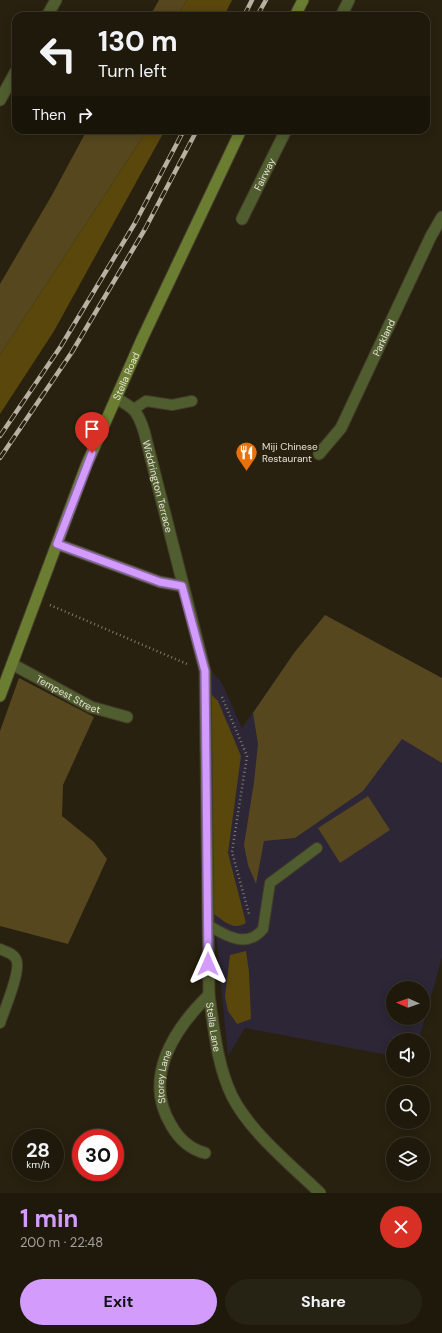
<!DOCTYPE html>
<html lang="en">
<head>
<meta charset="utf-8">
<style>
  body { margin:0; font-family:"DM Sans",sans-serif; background:#262214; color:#f1f3f6; height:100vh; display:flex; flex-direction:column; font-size:15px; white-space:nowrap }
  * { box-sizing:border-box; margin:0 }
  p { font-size:13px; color:#a1a09d }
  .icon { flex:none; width:22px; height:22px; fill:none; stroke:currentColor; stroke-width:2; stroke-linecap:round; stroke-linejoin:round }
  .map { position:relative; height:1193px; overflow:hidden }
  .details { display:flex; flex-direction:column; background:#1e190b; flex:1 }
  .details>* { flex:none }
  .top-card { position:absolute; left:12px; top:12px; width:418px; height:122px; border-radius:12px; box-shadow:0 2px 10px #0003,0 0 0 1px #3c382c; background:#1e190b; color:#f1f3f6; overflow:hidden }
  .needle { width:26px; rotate:272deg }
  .fabs { position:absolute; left:386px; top:981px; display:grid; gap:8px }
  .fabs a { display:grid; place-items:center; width:44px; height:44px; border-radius:50%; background:#1e190b; box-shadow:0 2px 10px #0003,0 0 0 1px #3c382c; font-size:20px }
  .speed { position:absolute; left:12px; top:1129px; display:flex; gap:8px; font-size:20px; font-weight:700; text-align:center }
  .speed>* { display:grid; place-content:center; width:52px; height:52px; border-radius:50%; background:#1e190b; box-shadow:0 2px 10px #0003,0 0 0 1px #3c382c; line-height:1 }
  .speed small { font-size:10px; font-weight:400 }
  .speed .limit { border:6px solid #d22; background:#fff; color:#111 }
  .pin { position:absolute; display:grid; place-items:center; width:34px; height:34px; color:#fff; margin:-41px -17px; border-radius:50% 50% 50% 0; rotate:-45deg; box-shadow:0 0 4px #0007 }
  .pin .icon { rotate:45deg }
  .me { position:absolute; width:44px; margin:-22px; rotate:0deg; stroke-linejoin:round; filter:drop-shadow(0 0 3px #0008) }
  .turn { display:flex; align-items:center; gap:14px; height:84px; padding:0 20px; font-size:18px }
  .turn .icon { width:52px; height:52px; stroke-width:2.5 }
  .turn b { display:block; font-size:28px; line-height:34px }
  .then { display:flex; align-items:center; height:38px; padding:0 20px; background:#0003; gap:8px; font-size:15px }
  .round { display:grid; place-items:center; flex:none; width:42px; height:42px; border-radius:21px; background:#262214 }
  .overview { display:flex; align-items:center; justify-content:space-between; height:68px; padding:0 20px }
  h1 { font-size:24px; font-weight:700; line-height:30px; color:#d39cfc }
  .button { display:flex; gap:8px; margin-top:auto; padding:8px 20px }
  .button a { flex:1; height:46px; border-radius:24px; background:#d39cfc; color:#111; font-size:16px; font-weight:700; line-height:46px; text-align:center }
  .button a+a { background:#262214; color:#f1f3f6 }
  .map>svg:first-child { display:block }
</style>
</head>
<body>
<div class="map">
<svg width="442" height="1193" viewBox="0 0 442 1193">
  <rect width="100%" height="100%" fill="#28210f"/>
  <path fill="#2c2636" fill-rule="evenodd" d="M325,615l117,63v279l-23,83h-26v16l-148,-28 -17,28 -14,-142 -4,-245 12,14 20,45 52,-75zM393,988h30v30h-30z"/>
  <g fill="#56471e">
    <polygon points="159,0 187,0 177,16 150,16"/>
    <polygon points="87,130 144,130 142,138 0,355 0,284 52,195"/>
    <polygon points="325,615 442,678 442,763 402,739 363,791 295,838 264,841 256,884 248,865 244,845 254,782 258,744 253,713 294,653"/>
    <polygon points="19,678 94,717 63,785 62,816 94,842 107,859 68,944 0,926 0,731"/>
    <polygon points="368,796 390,830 340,863 318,828"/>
  </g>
  <g fill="#5a470c">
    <polygon points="187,0 232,0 224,16 177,16"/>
    <polygon points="144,130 165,130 54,331 0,414 0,355 142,138"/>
    <path d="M211,694l7,7 23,55 -13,97 18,70c-13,8 -22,-2 -32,-9z"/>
    <polygon points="246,951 249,972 251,1019 237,1024 228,1011 225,997 230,955"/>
  </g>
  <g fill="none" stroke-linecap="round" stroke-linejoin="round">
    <defs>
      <g id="service">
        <polyline points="134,409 146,401 172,405 192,401"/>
        <path d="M208,925c18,11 39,24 55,4l7,-46 47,-35"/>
        <path d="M0,949c6,3 13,4 16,10 6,10 -12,52 -16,64"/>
      </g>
      <g id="minor">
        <polyline points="47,16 56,0"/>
        <polyline points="341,16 349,0"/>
        <polyline points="0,100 16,71"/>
        <path id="s1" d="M242,219l44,-89"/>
        <path id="s2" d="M116,398c19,11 21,12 28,33l61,240 4,324c5,34 8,70 23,101 18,36 59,69 88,97"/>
        <path id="s3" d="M319,454l22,-26 90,-192 11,-19"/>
        <polyline points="57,544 160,582 182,586"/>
        <path id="s4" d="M12,664l79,43 36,10"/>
        <path id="s5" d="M205,1153c-16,-4 -26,-14 -34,-28 -29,-48 4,-97 38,-130"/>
      </g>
      <g id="secondary">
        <polyline points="295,16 303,0"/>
        <path id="s6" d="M0,696l86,-230 56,-127 99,-209"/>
      </g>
    </defs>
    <use href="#service" stroke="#433c2b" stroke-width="12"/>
    <use href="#minor" stroke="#433c2b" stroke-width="13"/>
    <use href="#secondary" stroke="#433c2b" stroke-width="13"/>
    <g stroke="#837d6f" stroke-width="2.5" stroke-dasharray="1 3" stroke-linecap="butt">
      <polyline points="50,605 187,664"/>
      <polyline points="222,697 247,756 232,852 249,914"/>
    </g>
    <use href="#service" stroke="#505d2e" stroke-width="10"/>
    <use href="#minor" stroke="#505d2e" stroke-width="11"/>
    <use href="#secondary" stroke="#6a7d30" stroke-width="11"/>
    <defs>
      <g id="rail">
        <polyline points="244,16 252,0"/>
        <polyline points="257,16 266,0"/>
        <polyline points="0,436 61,346 135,223 184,130"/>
        <polyline points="0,458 72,352 145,229 197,130"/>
      </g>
    </defs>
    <use href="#rail" stroke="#b7b1a4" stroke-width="4.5"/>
    <use href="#rail" stroke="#28210f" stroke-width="3" stroke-dasharray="9" stroke-linecap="butt"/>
  </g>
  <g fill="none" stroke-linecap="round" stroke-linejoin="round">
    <defs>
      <polyline id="route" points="92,453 57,544 160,582 182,586 205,671 208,964"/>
    </defs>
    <use href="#route" stroke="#8965a4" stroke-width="10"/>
    <use href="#route" stroke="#d39cfc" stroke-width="7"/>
  </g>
  <defs>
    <symbol id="restaurant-pin" viewBox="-11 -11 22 30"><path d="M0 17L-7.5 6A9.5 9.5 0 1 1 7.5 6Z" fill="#e8710a" stroke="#28210f"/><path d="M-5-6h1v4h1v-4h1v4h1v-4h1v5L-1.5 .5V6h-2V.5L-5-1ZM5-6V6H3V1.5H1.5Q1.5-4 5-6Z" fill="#fff"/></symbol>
  </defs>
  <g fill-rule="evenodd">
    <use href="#restaurant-pin" x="234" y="440" width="25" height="34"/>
  </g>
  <g text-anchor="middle" stroke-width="3.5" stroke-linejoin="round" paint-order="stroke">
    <g font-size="10" fill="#e6e1d6" stroke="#28210f">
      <text dy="4" stroke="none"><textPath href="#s1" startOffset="50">Fairway</textPath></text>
      <text dy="4" stroke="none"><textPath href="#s3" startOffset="134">Parkland</textPath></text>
      <text dy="4" stroke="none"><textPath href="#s6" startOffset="344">Stella Road</textPath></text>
      <text dy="4" stroke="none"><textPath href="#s2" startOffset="102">Widdrington Terrace</textPath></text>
      <text dy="4" stroke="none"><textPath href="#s4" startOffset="64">Tempest Street</textPath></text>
      <text dy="4" stroke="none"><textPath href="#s2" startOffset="649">Stella Lane</textPath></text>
      <text dy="4" stroke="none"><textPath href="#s5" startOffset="96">Storey Lane</textPath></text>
    </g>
    <g font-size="10" fill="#e6e1d6" stroke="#28210f" text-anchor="start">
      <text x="262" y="450">Miji Chinese<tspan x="262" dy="12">Restaurant</tspan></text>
    </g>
  </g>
</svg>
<div class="fabs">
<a><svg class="needle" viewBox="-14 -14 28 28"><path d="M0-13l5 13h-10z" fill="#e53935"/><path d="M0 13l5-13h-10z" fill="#a1a09d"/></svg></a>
<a><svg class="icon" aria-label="sound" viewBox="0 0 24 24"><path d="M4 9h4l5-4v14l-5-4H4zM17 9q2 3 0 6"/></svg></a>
<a><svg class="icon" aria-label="search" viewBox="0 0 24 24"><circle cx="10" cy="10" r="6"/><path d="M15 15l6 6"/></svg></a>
<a><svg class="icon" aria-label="layers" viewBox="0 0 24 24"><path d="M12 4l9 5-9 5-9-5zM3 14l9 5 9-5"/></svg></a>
</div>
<div class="speed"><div>28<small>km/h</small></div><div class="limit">30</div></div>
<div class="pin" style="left:92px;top:453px;background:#d93025"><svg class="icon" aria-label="arrive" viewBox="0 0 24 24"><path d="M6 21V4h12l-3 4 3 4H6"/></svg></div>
<svg class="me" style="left:208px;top:964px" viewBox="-20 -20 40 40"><path d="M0-17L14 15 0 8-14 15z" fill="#d39cfc" stroke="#fff" stroke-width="4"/></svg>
<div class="top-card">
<div class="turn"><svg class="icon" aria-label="left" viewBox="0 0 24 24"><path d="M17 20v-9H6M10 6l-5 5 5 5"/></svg><div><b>130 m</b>Turn left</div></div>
<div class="then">Then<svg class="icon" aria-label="right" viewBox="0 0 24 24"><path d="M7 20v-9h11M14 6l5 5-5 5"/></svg></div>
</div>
</div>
<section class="details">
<div class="overview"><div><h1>1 min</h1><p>200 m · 22:48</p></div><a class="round" style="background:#d93025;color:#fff"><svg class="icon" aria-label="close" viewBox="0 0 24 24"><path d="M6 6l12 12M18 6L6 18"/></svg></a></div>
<div class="button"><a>Exit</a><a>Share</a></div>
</section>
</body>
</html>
